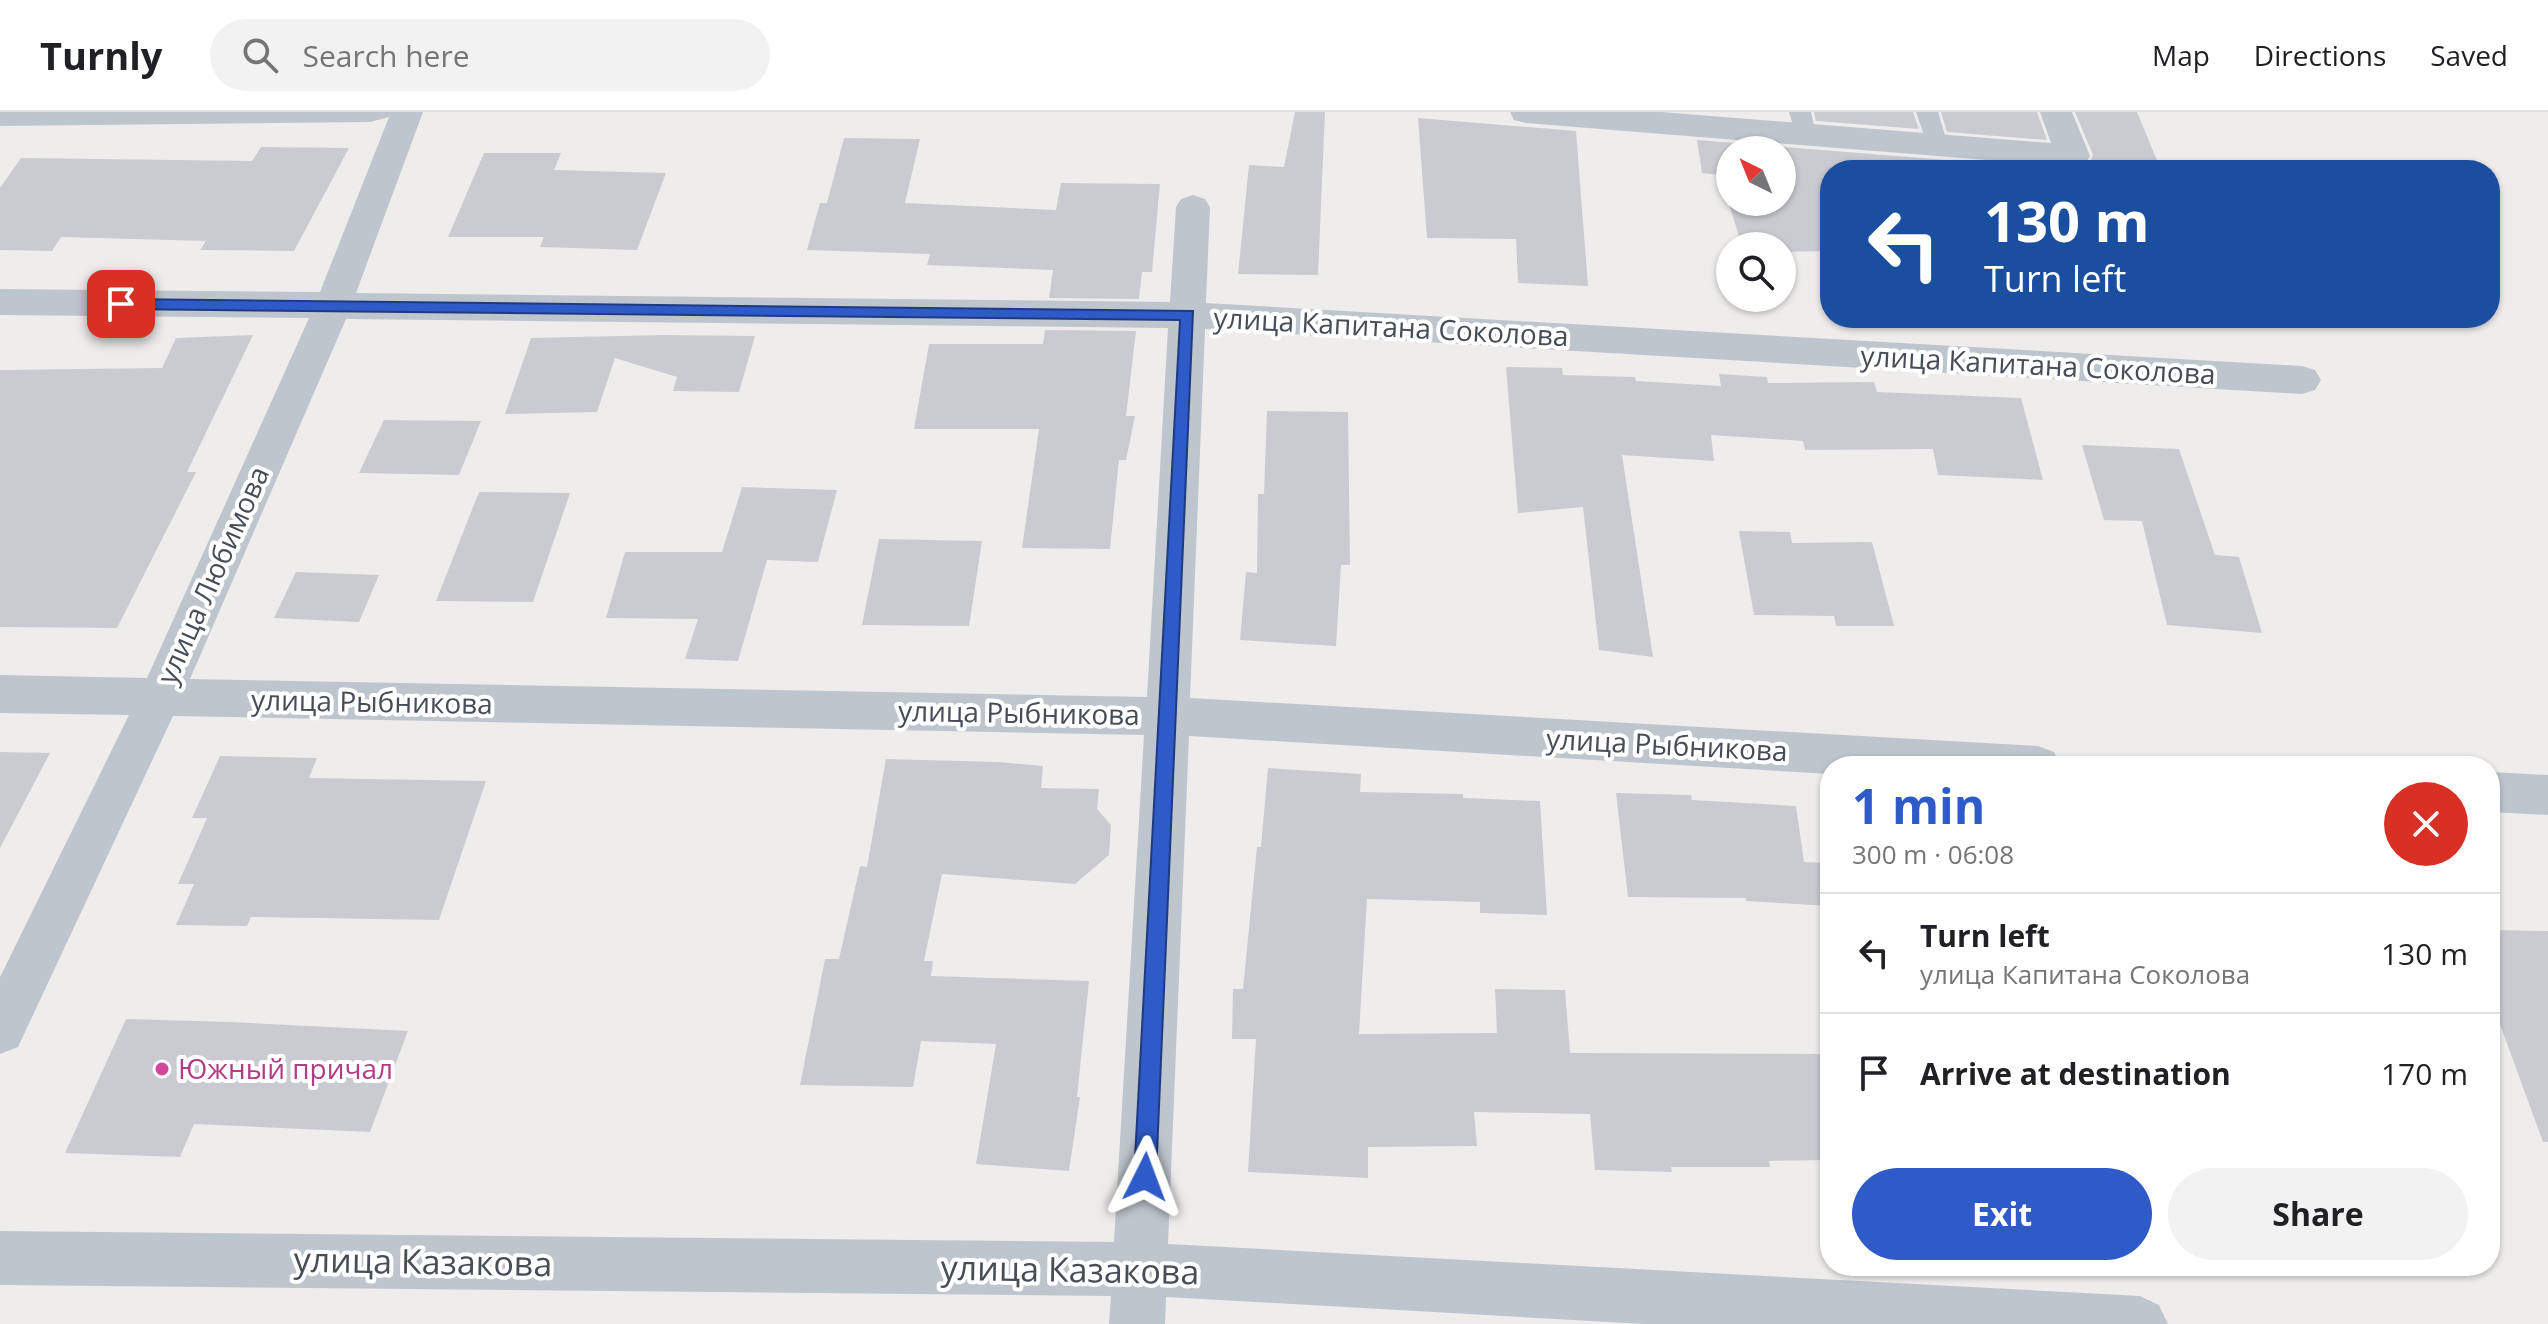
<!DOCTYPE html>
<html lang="en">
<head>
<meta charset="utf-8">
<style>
  body { margin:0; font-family:"Open Sans",sans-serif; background:#f2f2f2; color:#202124; height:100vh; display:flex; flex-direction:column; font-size:30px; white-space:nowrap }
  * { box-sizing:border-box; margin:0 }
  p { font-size:26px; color:#757577 }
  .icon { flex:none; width:44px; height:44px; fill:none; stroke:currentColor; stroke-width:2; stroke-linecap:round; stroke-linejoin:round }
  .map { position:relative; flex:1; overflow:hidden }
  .side { position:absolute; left:1820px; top:644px; width:680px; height:520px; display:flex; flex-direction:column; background:#fff; border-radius:32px; box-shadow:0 2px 6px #0004 }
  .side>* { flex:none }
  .banner { position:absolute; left:1820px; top:48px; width:680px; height:168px; border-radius:32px; box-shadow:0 2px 6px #0004; background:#1a4fa0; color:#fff; overflow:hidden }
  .needle { width:52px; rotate:317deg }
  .buttons { position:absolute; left:1716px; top:24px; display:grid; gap:16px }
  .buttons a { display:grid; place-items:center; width:80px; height:80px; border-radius:50%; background:#fff; box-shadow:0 2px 6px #0004; font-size:40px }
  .pin { position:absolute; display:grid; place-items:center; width:68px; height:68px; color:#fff; margin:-34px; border-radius:16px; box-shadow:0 4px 12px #0006 }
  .me { position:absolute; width:88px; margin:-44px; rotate:3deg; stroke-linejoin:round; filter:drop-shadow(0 0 6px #0008) }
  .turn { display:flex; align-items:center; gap:28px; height:168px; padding:0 32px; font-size:36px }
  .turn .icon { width:104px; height:104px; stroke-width:2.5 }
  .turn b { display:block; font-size:56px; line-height:68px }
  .round { display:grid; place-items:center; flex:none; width:84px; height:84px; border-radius:42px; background:#f2f2f2 }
  .overview { display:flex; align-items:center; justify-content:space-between; height:136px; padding:0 32px }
  h1 { font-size:48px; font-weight:700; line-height:60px; color:#2e5bc8 }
  .primary-button { display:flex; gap:16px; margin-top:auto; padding:16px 32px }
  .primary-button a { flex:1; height:92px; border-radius:48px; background:#2e5bc8; color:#fff; font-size:32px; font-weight:700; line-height:92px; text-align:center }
  .primary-button a+a { background:#f2f2f2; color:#202124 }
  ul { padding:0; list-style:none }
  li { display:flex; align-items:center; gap:24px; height:120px; padding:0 32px; border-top:2px solid #e0e0e0 }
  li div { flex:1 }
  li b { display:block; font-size:30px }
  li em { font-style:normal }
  header { display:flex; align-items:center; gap:48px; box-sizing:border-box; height:112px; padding:0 40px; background:#fff; border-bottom:2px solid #e0e0e0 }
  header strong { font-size:38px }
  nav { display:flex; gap:44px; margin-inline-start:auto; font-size:28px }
  .search { width:560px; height:72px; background:#f2f2f2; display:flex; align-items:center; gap:20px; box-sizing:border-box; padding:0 28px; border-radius:44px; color:#757577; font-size:30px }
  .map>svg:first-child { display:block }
</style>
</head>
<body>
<header>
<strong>Turnly</strong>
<div class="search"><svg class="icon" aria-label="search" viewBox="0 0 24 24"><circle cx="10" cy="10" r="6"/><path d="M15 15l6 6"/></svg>Search here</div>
<nav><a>Map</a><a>Directions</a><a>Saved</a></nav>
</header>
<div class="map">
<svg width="2548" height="1212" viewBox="0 0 2548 1212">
  <rect width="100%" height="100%" fill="#efedec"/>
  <g fill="#cacbd1" fill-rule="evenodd">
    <polygon points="1295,0 1325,0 1318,163 1238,162 1249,53 1284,55"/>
    <polygon points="1814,0 1913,0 1919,17 1816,9"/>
    <polygon points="1941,0 2037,0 2047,28 1947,20"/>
    <polygon points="2075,0 2137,0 2161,58 2073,58 2088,54 2093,43"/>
    <polygon points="1418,6 1576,19 1588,174 1518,171 1516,127 1427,126"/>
    <polygon points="844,26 920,27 905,91 1056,98 1061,71 1160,72 1152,160 1142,160 1139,187 1049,186 1053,158 927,153 930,142 807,138 820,91 827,91"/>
    <path d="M1697,28l376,30h-243v81l-48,1v-6h-40l-22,-71 -18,-2zM1730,38h52v52h-52z"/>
    <polygon points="261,35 349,36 294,139 200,138 206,129 61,125 52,139 0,138 0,76 21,46 252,49"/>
    <polygon points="484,41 561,41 554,58 666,61 637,138 540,135 544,125 448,125"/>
    <polygon points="1045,218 1136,219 1126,304 1135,304 1126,348 1119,348 1110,437 1022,436 1039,317 914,317 929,232 1043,232"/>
    <polygon points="253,223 187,360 196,360 117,516 0,515 0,258 162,256 176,226"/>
    <polygon points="664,223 755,224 739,280 673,279 677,265 615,246 597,300 505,302 531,226"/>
    <polygon points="1506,255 1562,256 1563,263 1635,265 1636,269 1721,274 1719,262 1767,265 1768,271 1874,270 1877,280 2021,286 2043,368 1938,363 1933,337 1805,338 1803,329 1711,323 1714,349 1622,343 1653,545 1599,538 1583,395 1518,401"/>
    <polygon points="1267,299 1348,300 1350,453 1341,453 1336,534 1240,528 1246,460 1257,461 1258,382 1264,382"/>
    <polygon points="384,308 481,309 459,363 359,361"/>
    <polygon points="2082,333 2179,337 2215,443 2239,445 2262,521 2167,513 2142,409 2104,408"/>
    <polygon points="742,375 837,378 818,450 767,448 738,549 685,547 698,507 606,506 625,440 722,440"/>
    <polygon points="479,380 570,381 533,490 436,489"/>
    <polygon points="1739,419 1790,420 1792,431 1872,430 1894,514 1836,514 1834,504 1754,503"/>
    <polygon points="879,427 982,429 969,514 862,513"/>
    <polygon points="296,460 379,463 359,510 274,506"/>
    <polygon points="0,640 50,641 0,736"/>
    <polygon points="220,644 317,646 309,666 486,669 439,808 251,805 247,814 176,813 194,772 178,772 207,706 192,706"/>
    <polygon points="886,647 998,650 1043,654 1041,676 1099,677 1097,697 1111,713 1109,743 1075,772 942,762 924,849 933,849 931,864 1089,869 1077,985 1080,985 1069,1059 976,1052 996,932 921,929 913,975 800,973 825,847 839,847 860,754 867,755"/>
    <polygon points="1268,656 1361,662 1360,680 1463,682 1463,686 1540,689 1547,803 1480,801 1480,790 1367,787 1359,922 1497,921 1495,877 1565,878 1570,941 1830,942 1830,1048 1769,1049 1770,1055 1671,1055 1672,1060 1595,1058 1590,1002 1474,1000 1477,1034 1368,1035 1368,1066 1248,1060 1256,927 1232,927 1233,877 1243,877 1257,735 1261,735"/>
    <polygon points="1616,681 1691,683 1692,688 1796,694 1804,750 1830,751 1830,794 1746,789 1746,786 1628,785"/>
    <polygon points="2490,818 2548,819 2548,1030 2543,1030 2490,885"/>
    <polygon points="126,907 230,910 408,919 370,1020 194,1012 180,1045 65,1041"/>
  </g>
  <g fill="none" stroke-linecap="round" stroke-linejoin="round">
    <g fill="#bfc5cd" fill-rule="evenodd">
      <polygon points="0,0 392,0 389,5 370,10 0,14"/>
      <polygon points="1789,0 1811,0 1816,22 1813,27 1797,27"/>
      <polygon points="1916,0 1938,0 1948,33 1945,38 1929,38"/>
    </g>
    <g fill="#bfc5cd" fill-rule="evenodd">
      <path d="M391,0h32l-67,181 814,9 6,-95 5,-8 12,-4 12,4 5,8 -4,96 1096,63 13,4 6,10 -6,10 -13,4 -1097,-65 -15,369 848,48 16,6 6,14h-230v8l-641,-38 -21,508 972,52 19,9 9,19h-524l-478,-27 -1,27h-56l2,-28 -1111,-11v-54l1114,11 30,-507 -971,-19 -155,331 -18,7v-77l129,-262 -129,-2v-38l147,3 162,-360 -309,-3v-26l320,3zM346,207l822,9 -21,369 -957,-18z"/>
      <polygon points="1510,0 1661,0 2051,31 2040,0 2072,0 2090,44 2085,52 2073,55 1526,11 1514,8"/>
      <polygon points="2490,660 2548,663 2548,703 2490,700"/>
    </g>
  </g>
  <polygon fill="#2e5bc8" stroke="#1e3b82" stroke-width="2" points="121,187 1193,199 1156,1065 1152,1072 1145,1076 1137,1072 1134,1065 1180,208 121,197 113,192"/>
  <circle fill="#d1479c" stroke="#fff" stroke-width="3" cx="162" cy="957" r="8"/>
  <g text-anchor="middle" stroke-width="8" stroke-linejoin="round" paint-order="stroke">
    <g font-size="28" fill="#474d57" stroke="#fff">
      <text transform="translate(1391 215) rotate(3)" y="10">улица Капитана Соколова</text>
      <text transform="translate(2038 253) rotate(3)" y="10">улица Капитана Соколова</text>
      <text transform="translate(213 463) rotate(-66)" y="10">улица Любимова</text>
      <text transform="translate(372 590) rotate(1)" y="10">улица Рыбникова</text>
      <text transform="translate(1019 601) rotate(1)" y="10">улица Рыбникова</text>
      <text transform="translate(1667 633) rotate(3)" y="10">улица Рыбникова</text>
    </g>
    <g font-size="28" fill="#b23c85" stroke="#fff" text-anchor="start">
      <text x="178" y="967">Южный причал</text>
    </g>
    <g font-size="34" fill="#474d57" stroke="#fff">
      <text transform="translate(423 1150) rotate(1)" y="12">улица Казакова</text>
      <text transform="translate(1070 1158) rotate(1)" y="12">улица Казакова</text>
    </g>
  </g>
</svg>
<div class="buttons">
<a><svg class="needle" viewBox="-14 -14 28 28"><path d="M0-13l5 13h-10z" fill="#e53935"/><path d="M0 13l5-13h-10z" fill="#757577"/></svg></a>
<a><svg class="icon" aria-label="search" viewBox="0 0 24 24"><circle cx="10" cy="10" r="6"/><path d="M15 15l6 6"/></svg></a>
</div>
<div class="pin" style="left:121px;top:192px;background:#d93025"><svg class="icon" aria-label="arrive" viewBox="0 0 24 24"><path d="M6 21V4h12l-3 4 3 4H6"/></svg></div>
<svg class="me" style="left:1145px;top:1065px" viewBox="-20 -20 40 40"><path d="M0-17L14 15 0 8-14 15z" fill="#2e5bc8" stroke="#fff" stroke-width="4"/></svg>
<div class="banner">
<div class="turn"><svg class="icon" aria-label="left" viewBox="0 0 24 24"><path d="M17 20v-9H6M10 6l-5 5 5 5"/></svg><div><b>130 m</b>Turn left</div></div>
</div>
<section class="side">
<div class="overview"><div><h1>1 min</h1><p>300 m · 06:08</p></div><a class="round" style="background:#d93025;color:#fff"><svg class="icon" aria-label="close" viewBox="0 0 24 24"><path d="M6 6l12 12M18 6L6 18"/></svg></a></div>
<ul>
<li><svg class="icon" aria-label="left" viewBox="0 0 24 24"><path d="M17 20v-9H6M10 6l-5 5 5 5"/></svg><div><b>Turn left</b><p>улица Капитана Соколова</p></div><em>130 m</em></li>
<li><svg class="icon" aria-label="arrive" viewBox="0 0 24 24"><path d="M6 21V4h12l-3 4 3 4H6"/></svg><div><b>Arrive at destination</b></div><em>170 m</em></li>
</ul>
<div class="primary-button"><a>Exit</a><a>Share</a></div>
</section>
</div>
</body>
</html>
